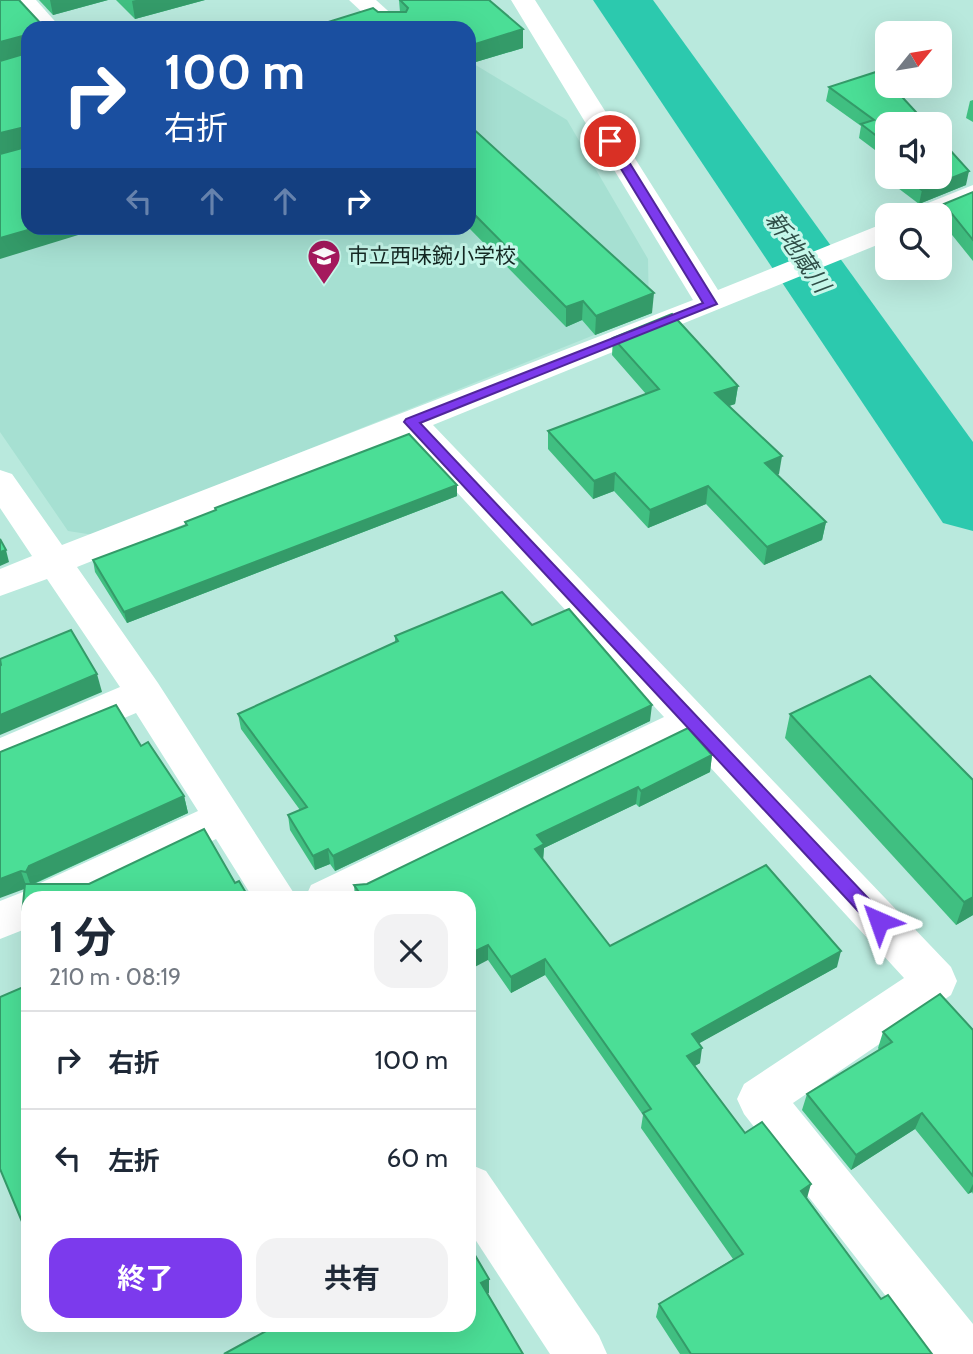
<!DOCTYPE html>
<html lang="ja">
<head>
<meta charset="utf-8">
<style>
  body { margin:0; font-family:Cabin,"Noto Sans JP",sans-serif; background:#f2f2f3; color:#1f2937; height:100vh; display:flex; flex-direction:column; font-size:26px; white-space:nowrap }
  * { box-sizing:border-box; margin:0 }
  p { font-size:23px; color:#747a83 }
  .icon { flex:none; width:38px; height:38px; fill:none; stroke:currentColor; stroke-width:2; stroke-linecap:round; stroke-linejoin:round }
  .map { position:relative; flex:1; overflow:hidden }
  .drawer { position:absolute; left:21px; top:891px; width:455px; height:441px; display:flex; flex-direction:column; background:#fff; border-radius:21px; box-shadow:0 7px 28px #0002 }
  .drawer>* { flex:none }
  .hud { position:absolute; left:21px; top:21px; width:455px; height:214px; border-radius:21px; box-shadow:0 7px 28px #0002; background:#1a4fa0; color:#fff; overflow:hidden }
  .needle { width:46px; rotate:60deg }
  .buttons { position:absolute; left:875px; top:21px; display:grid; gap:14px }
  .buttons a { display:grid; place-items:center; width:77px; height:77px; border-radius:14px; background:#fff; box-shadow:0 7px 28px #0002; font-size:35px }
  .pin { position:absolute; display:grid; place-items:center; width:60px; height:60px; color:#fff; margin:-30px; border:4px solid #fff; border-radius:50%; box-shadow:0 2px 7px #0007 }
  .me { position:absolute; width:77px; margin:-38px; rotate:317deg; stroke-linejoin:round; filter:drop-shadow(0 0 5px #0008) }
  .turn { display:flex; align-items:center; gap:24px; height:147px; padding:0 28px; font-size:32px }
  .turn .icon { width:91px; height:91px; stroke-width:2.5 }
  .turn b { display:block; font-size:49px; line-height:60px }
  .lanes { display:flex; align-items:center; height:66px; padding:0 28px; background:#0003; justify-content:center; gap:35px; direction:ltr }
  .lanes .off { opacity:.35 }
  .round { display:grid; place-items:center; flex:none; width:74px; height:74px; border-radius:21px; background:#f2f2f3 }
  .head { display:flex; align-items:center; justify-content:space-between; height:119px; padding:0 28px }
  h1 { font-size:42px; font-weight:700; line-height:52px }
  .primary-button { display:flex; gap:14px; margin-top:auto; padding:14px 28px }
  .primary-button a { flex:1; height:80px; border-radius:21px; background:#7c3aed; color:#fff; font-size:28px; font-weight:700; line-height:80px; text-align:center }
  .primary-button a+a { background:#f2f2f3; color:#1f2937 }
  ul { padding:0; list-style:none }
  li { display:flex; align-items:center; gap:21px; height:98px; padding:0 28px; border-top:2px solid #e0e1e3 }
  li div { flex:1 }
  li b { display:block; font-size:26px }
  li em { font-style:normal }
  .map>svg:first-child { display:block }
</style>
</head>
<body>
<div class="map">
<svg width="973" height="1354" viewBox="0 0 973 1354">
  <rect width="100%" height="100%" fill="#b9e9dd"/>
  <polygon fill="#a6e0d2" points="469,61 567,120 648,259 649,313 94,535 68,531 0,432 0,175 28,228 469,228"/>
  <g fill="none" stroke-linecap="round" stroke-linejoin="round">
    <polygon fill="#2cc9ae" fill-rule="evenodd" points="593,0 653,0 973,442 973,531 943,523"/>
    <g fill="#fff" fill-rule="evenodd">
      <polygon points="10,0 36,0 61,28 34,28"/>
      <polygon points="349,0 376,0 407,28 379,28"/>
      <polygon points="511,0 535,0 718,290 887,222 887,241 433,425 951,967 957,981 951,995 793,1103 973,1324 973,1354 931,1354 744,1114 737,1099 744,1084 904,978 686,741 367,898 305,898 311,885 664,717 405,436 77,567 158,683 297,898 253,898 216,839 93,898 28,898 28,928 0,939 0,901 28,890 33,892 36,885 198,811 136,713 0,771 0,738 120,687 47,579 0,596 0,569 32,556 0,508 0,470 12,474 62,545 693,300"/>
      <polygon points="973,185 973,204 940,218 940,215 908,215 913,209"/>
      <polygon points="469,1164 486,1171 599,1336 607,1354 550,1354 469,1230"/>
    </g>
  </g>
  <g fill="#40bf81">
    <polygon points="39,0 108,0 53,15"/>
    <polygon points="116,0 205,0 135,19"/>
    <polygon points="399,0 523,29 523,48 469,64 469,28 378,12 400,12"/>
    <polygon points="829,87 887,124 887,171 881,167 883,156 859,138 861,126 826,101"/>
    <polygon points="973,100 973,122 966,118 970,101"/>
    <polygon points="469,125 652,313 595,335 582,320 566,327 469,228"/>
    <polygon points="895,177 940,177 966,185 919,204 894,185"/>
    <polygon points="973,192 973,261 940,220 944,204"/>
    <polygon points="613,338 738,386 735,404 729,406 779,474 777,475 826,522 822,540 764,565 706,504 648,528 614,491 593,499 548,449 548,431 646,394 612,355"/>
    <polygon points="457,485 457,496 127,623 95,572 93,560 186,526 185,522 215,511 215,508"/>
    <polygon points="532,625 650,721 335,871 330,864 315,870 290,830 288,815 300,810 241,729 238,714 395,642 395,636"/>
    <polygon points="870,676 973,915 956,925 785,738 790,714"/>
    <polygon points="141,746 184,796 188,813 34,884 235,883 28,898 28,930 22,914 24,889 0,752"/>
    <polygon points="712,755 710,772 639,807 636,804 544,848 543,860 610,946 837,967 699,1043 700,1063 695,1066 745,1133 807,1198 881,1299 932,1354 680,1354 656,1317 659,1304 733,1259 641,1128 643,1115 545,975 511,993 488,960 469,898 355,898 354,885 367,884"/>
    <polygon points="973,1030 973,1194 972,1192 968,1194 915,1129 851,1170 802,1110 807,1094 879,1050 878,1048 883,1032"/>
  </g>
  <g fill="#349b69">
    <polygon points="50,0 108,0 53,15"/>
    <polygon points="136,0 205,0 135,19 132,1"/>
    <polygon points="523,29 523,48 469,64 469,46"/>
    <polygon points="26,35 28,54 0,62 0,42"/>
    <polygon points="25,127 28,146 0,154 0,133"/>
    <polygon points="969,171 966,185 919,204 922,190"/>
    <polygon points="35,228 101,228 0,259 0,238"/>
    <polygon points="119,228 139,228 120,233"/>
    <polygon points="654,293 652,313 595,335 596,316"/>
    <polygon points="583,301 582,320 566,327 566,307"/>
    <polygon points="738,386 735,404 713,411 715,393"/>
    <polygon points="782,456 779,474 762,481 765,463"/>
    <polygon points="615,473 614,491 593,499 594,481"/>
    <polygon points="457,485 457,496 127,623 124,612"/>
    <polygon points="708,486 706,504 648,528 650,510"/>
    <polygon points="826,522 822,540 764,565 767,547"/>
    <polygon points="6,550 9,562 0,566 0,552"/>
    <polygon points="97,674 102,692 0,735 0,715"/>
    <polygon points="652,705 650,721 335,871 333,856"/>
    <polygon points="712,755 710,772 639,807 641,791"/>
    <polygon points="638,787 636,804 544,848 543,860 535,849 537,835"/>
    <polygon points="184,796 188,813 35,883 32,889 26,872 29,866"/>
    <polygon points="328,849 330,864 315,870 313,856"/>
    <polygon points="21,871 27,888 0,898 0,879"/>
    <polygon points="973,897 973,915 956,925 964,902"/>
    <polygon points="488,945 488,960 469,970 469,954"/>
    <polygon points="841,951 837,967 689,1049 692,1034"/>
    <polygon points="545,959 545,975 511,993 511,977"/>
    <polygon points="702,1048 700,1063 685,1071 687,1056"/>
    <polygon points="922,1113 915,1129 851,1170 856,1155"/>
    <polygon points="811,1184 807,1198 801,1191"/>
    <polygon points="973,1184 973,1189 972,1192 968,1194"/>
    <polygon points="489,1279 489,1293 481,1297 481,1283"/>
  </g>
  <g fill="#4bde96" stroke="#349b69" stroke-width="2">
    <polygon points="0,0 19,0 45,28 28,28 28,228 35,228 0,238 0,154 26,147 25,127 0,133 0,61 27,53 26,35 0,42"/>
    <polygon points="400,0 489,0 523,29 469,46 469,28 309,28 373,8 378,12 406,12 408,8"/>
    <polygon points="879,71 887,80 887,86 892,86 927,124 887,124 887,144 861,124 874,120 829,87"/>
    <polygon points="469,125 654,293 596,316 583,301 566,307 469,209"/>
    <polygon points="940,139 969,171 922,190 904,177 940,177"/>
    <polygon points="973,192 973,240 944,204"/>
    <polygon points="672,314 738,386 715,393 782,456 765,463 826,522 767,547 708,486 650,510 615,473 594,481 548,431 659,389 613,338"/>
    <polygon points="409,434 457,485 124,612 93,560 187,525 185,522 216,510 215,508"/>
    <polygon points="0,539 6,550 0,552"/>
    <polygon points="502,592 532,625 569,609 652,705 333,856 328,849 313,856 288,815 307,807 238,714 398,641 395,636"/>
    <polygon points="71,630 97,674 0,715 0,666 1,665 0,659"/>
    <polygon points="870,676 973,780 973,897 964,902 790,714"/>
    <polygon points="116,705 141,746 148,742 184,796 29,866 26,872 21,871 0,879 0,752"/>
    <polygon points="688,728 712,755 641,791 638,787 537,835 544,844 535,849 610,946 766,865 841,951 692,1034 702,1048 687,1056 745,1133 762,1122 811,1184 801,1191 881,1299 888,1295 932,1354 691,1354 659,1304 743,1254 643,1113 651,1109 545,959 511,977 488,945 469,954 469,898 363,898 354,885 367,884"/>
    <polygon points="204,829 235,883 239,881 249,898 28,898 28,926 22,914 25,884 89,884"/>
    <polygon points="28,985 28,1236 0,1169 0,997"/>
    <polygon points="940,994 973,1030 973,1176 922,1113 856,1155 807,1094 892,1042 883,1032"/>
    <polygon points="469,1245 489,1279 481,1283 523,1354 224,1354 277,1325 469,1325"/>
  </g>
  <polygon fill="#7c3aed" stroke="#51269a" stroke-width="2" points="606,138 616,141 717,304 420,423 885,916 888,921 885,926 879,928 872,926 404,422 406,419 703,303 604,141"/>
  <defs>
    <symbol id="school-pin" viewBox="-11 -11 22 30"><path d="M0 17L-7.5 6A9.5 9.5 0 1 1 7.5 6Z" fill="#a5195d" stroke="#c6f7ea"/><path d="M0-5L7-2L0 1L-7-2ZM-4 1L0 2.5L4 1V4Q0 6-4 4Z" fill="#fff"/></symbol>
  </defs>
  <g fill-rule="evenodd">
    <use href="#school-pin" x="305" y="237" width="38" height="52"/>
  </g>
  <g text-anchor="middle" stroke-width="6" stroke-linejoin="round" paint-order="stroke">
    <g font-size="21" fill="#142722" stroke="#c6f7ea" text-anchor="start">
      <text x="348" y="263">市立西味鋺小学校</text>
    </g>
    <g font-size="23" font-style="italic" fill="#304f48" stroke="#c6f7ea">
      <text transform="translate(798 252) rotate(55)" y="8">新地蔵川</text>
    </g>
  </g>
</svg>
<div class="buttons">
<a><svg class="needle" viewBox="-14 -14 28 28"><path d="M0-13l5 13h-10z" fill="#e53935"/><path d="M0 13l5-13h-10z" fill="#747a83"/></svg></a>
<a><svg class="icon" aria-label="sound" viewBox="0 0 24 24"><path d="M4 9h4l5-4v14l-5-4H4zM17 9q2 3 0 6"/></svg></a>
<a><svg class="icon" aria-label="search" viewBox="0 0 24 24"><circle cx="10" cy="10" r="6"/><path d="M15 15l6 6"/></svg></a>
</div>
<div class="pin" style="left:610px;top:141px;background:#d93025"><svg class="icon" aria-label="arrive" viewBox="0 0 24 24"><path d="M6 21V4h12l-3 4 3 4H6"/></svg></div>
<svg class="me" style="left:879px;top:921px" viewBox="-20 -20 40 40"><path d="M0-17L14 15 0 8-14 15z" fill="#7c3aed" stroke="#fff" stroke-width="4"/></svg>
<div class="hud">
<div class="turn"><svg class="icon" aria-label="right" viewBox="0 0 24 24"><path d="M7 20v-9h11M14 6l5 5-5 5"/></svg><div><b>100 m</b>右折</div></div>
<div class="lanes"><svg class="icon off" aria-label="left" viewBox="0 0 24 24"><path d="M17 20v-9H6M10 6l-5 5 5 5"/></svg><svg class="icon off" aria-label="ahead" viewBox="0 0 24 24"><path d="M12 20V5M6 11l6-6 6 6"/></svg><svg class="icon off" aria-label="ahead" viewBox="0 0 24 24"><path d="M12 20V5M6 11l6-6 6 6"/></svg><svg class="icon" aria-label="right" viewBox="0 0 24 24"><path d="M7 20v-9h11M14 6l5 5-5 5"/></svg></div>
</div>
<section class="drawer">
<div class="head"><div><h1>1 分</h1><p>210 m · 08:19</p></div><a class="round"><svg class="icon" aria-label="close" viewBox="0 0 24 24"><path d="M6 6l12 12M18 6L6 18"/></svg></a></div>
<ul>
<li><svg class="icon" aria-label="right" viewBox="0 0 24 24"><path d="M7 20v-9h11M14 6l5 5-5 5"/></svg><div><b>右折</b></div><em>100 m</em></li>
<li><svg class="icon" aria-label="left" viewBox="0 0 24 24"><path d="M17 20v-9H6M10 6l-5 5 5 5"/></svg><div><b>左折</b></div><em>60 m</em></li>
</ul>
<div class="primary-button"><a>終了</a><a>共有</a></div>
</section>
</div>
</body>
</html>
